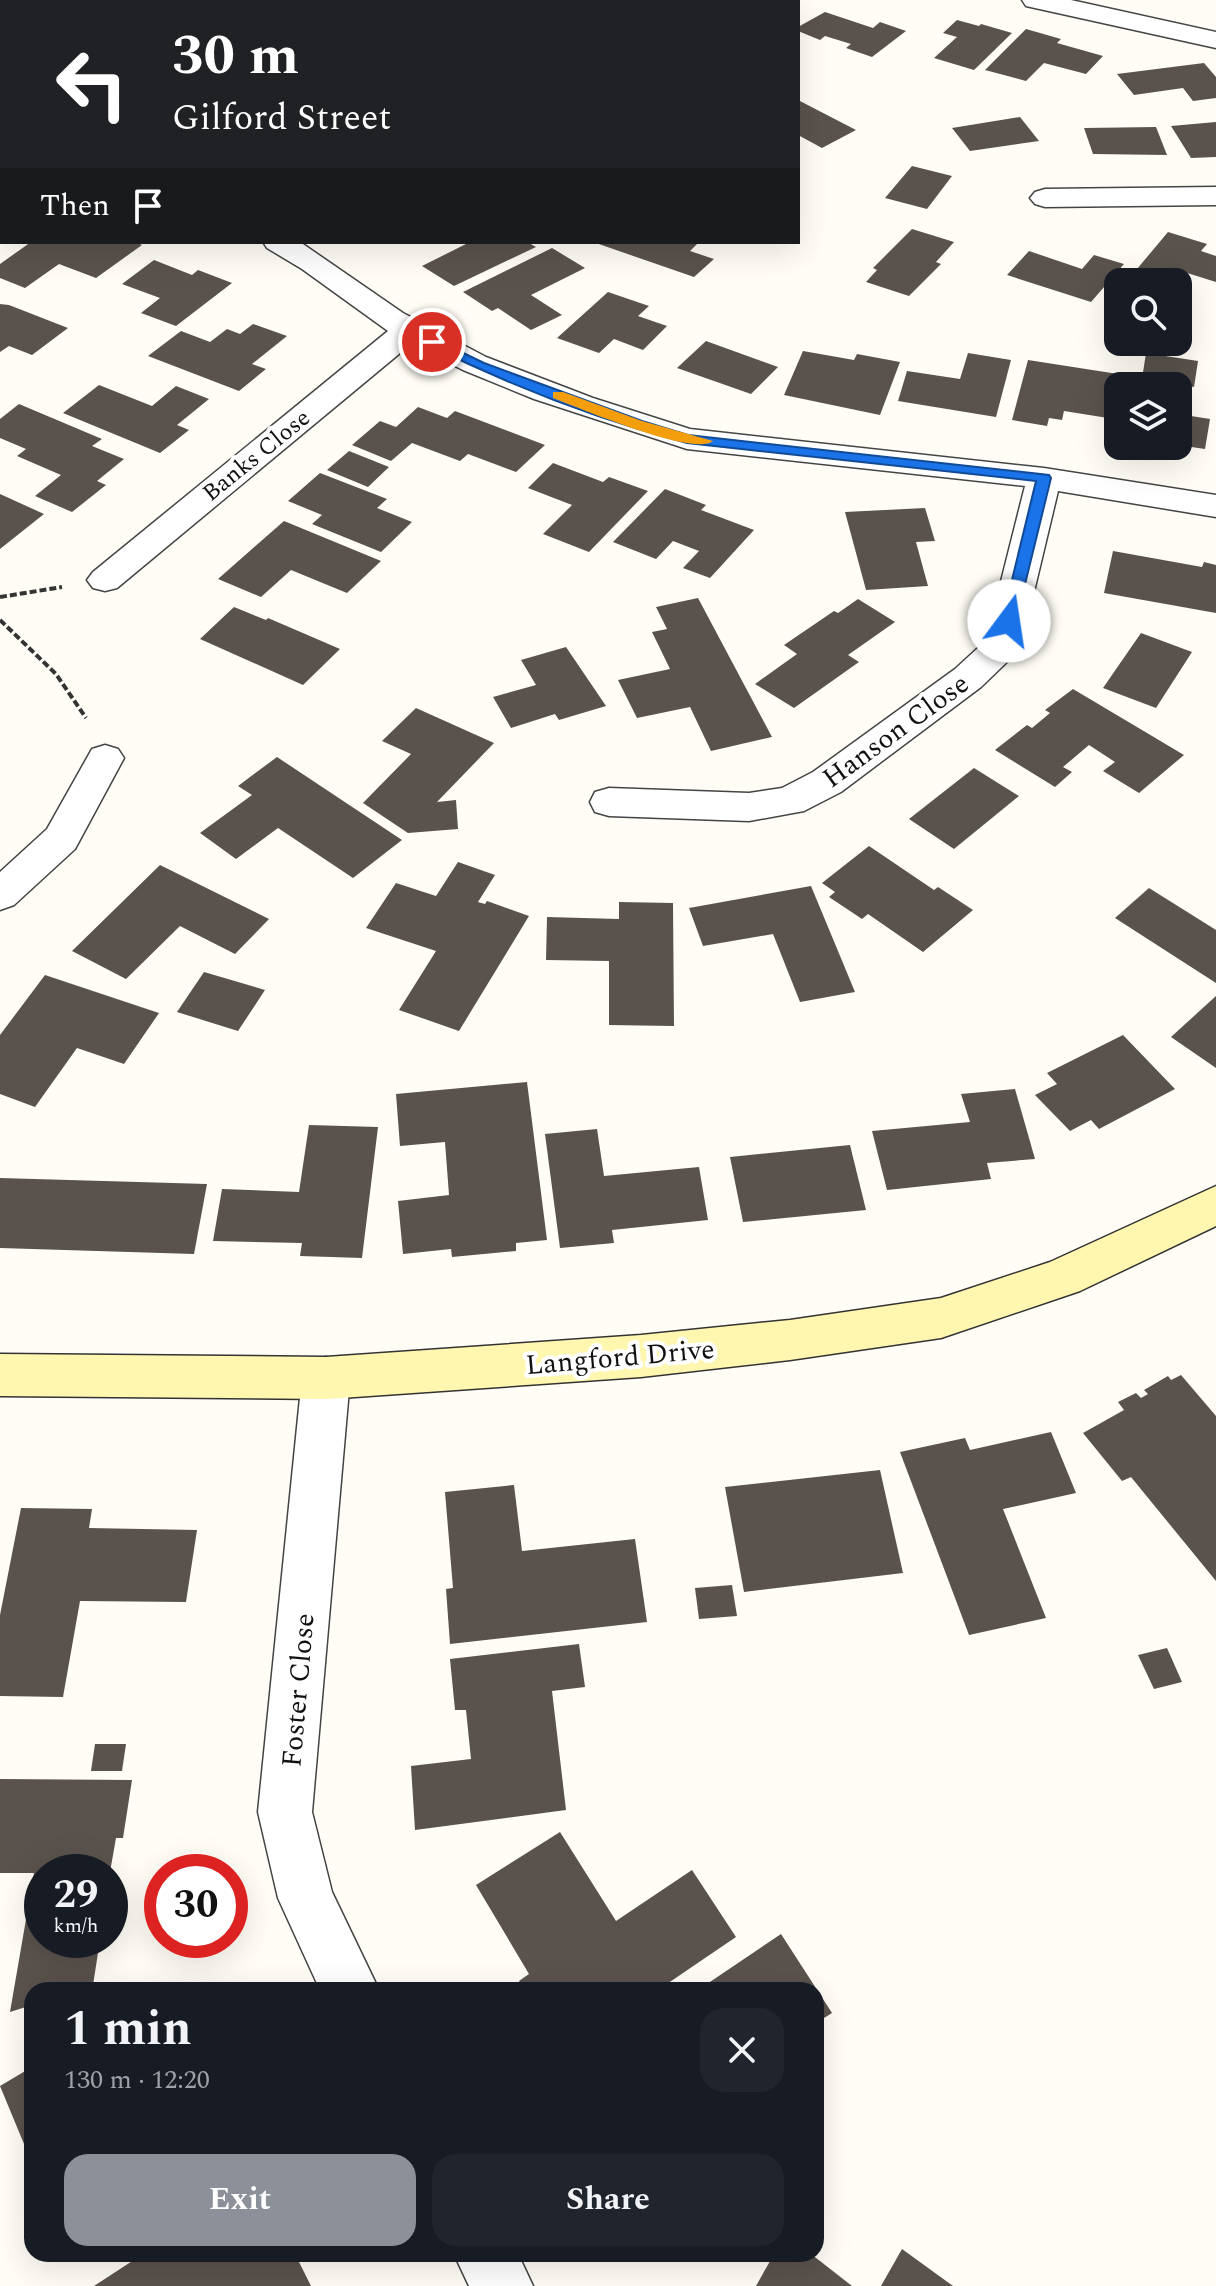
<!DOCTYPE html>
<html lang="en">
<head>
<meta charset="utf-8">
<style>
  body { margin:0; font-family:Spectral,serif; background:#20242c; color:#f1f3f6; height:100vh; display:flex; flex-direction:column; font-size:30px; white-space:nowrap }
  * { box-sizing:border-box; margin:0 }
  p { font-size:26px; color:#9ea1a6 }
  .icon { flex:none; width:44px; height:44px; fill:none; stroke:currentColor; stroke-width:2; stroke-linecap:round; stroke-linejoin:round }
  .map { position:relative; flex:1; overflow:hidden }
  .details { position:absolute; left:24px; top:1982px; width:800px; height:280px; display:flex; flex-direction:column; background:#171b24; border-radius:24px; box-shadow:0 8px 32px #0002 }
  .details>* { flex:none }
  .banner { position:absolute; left:0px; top:0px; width:800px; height:244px; box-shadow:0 8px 32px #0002; background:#202124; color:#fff; overflow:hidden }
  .controls { position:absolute; left:1104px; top:268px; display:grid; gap:16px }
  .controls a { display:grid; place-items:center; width:88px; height:88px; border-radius:16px; background:#171b24; box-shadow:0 8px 32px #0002; font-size:40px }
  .speed { position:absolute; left:24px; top:1854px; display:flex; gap:16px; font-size:40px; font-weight:700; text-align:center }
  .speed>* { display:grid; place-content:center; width:104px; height:104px; border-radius:50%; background:#171b24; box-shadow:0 8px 32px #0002; line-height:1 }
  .speed small { font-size:20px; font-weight:400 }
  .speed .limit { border:12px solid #d22; background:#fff; color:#111 }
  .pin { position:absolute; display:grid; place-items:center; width:68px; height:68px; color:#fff; margin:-34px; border:4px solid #fff; border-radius:50%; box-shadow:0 2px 8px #0007 }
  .me { position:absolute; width:88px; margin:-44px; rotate:14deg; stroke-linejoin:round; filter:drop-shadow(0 0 6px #0008) }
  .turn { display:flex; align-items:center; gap:28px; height:168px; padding:0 40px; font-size:36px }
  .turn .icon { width:104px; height:104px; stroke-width:2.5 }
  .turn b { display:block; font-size:56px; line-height:68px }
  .then { display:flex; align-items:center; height:76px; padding:0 40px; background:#0003; gap:16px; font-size:30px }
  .round { display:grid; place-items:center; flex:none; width:84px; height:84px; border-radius:24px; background:#20242c }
  .headline { display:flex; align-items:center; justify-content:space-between; height:136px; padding:0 40px }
  h1 { font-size:48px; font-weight:700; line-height:60px }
  .cta { display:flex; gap:16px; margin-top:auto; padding:16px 40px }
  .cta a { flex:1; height:92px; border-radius:24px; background:#8c9099; color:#fff; font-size:32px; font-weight:700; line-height:92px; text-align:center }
  .cta a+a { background:#20242c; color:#f1f3f6 }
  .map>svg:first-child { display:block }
</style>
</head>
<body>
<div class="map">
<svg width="1216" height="2286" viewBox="0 0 1216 2286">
  <rect width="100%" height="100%" fill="#fffdf5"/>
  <g fill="#5a524d">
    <polygon points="825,12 873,28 880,22 906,31 872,57 846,48 851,44 825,36 820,40 798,31 798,27"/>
    <polygon points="957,20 979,26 981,24 1012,33 974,70 934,58 957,37 943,33"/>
    <polygon points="1026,29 1061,39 1057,43 1103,56 1086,74 1044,63 1026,81 985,70"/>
    <polygon points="1204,63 1216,77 1216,98 1193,101 1183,88 1134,95 1117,74"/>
    <polygon points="798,100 856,130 822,148 798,135"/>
    <polygon points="1020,117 1039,141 970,151 952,128"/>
    <polygon points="1216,122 1216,157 1191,158 1171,126"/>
    <polygon points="1156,127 1167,155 1093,154 1084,128"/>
    <polygon points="912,166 952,176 927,209 885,198"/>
    <polygon points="912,229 954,242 936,262 941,264 909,296 866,282 877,270 873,268"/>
    <polygon points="1168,232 1207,244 1201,251 1216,256 1216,282 1184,272 1176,282 1153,282 1132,275"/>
    <polygon points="31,242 135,242 142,245 96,278 59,264 25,288 0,278 0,264"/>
    <polygon points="470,242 527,242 536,247 454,286 422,266"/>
    <polygon points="593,242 699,242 690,251 714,259 694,277"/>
    <polygon points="552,248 585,268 531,295 562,315 531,330 498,308 492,311 463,292"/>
    <polygon points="1029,251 1082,269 1094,255 1124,264 1091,302 1007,275"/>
    <polygon points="154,260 192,275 198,270 232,283 176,326 141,313 160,298 122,284"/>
    <polygon points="608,292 649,306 638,316 667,326 643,350 614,339 599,353 557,338"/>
    <polygon points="0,304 9,305 68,328 32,355 9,346 0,352"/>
    <polygon points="253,324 287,336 252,364 266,369 239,391 148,356 181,331 210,342 227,329 240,334"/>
    <polygon points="706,341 778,367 751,394 677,368"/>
    <polygon points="803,351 854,360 857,354 900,362 880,415 784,395"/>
    <polygon points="968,353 1011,360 996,417 898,401 907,371 960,379"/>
    <polygon points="1146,353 1198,361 1194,387 1142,379"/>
    <polygon points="1028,360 1118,374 1108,418 1064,411 1062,420 1049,418 1047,426 1012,420"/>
    <polygon points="99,385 152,406 176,386 209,399 177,425 189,430 160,453 63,413"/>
    <polygon points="19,404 102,439 92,446 124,459 97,481 106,485 72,512 35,496 61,475 17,456 26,449 0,438 0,419"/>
    <polygon points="418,407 447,418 455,411 545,445 516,472 468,454 460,461 412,443 391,461 352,445 380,421 396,427"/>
    <polygon points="1178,414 1210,419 1205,449 1178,445"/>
    <polygon points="349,451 389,467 368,487 327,470"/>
    <polygon points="553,463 603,482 609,477 648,491 589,552 543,534 572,505 528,488"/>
    <polygon points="320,473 387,499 377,508 412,522 381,552 312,524 322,515 288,501"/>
    <polygon points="665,489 706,505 701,510 754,530 710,578 683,568 699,551 673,541 656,559 613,542"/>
    <polygon points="0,494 44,514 0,549"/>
    <polygon points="925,508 935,541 916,542 928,586 866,590 845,512"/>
    <polygon points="284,521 381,561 347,593 291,570 261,597 218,579"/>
    <polygon points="1113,551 1202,567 1204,562 1216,565 1216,613 1104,593"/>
    <polygon points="698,598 772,737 711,751 690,707 637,718 618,680 670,669 652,632 667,629 656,607"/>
    <polygon points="858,599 895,622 848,655 859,662 794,708 755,684 797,654 784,645 834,611 838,613"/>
    <polygon points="234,607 266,620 268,618 340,649 303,685 200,639"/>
    <polygon points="1141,633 1192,652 1156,708 1103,688"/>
    <polygon points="566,647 606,706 559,720 555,714 511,728 493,697 536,685 521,660"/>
    <polygon points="1073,689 1184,755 1139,793 1103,771 1115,762 1089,745 1063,767 1072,772 1055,787 995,750 1027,725 1032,728 1050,713 1045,710"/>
    <polygon points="416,708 494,743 437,802 456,800 458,829 408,833 363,803 411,754 382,741"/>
    <polygon points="277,757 402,840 353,878 278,828 236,859 200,833 252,795 238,786"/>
    <polygon points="974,768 1019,796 954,849 909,819"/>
    <polygon points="869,846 934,890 938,887 973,910 923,952 868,914 862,919 829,897 835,892 822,883"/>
    <polygon points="458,862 495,875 478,902 485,904 487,901 529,916 459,1031 399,1010 436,951 366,928 396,883 436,896"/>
    <polygon points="160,865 269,919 235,954 180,926 126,979 72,951"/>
    <polygon points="811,886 855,992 800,1002 773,934 703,946 689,908"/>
    <polygon points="1149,888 1216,930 1216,983 1115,918"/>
    <polygon points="619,902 673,903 674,1026 609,1025 609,961 546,960 547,917 619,919"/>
    <polygon points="204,972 265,990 238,1031 177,1012"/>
    <polygon points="45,975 159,1013 124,1064 77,1048 35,1107 0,1094 0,1035"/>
    <polygon points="1216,996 1216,1068 1171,1037"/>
    <polygon points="1123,1035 1175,1089 1099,1129 1091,1120 1070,1131 1035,1095 1057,1084 1047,1073"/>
    <polygon points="527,1082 547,1240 516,1243 516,1251 452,1257 451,1249 403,1254 398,1201 449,1195 445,1142 400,1146 396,1094"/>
    <polygon points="1015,1089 1035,1159 987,1163 991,1179 887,1190 872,1131 970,1122 961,1094"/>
    <polygon points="309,1125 378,1127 362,1258 300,1256 302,1243 213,1241 222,1189 299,1192"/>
    <polygon points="597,1129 604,1176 699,1167 708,1220 612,1230 614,1243 560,1248 545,1134"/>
    <polygon points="850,1145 866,1210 743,1222 730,1157"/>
    <polygon points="0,1178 207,1184 194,1254 0,1248"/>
    <polygon points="1181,1375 1216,1416 1216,1581 1131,1477 1122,1481 1083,1433 1124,1410 1118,1402 1136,1393 1141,1398 1148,1394 1144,1390 1168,1376 1171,1380"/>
    <polygon points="1051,1432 1076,1493 1003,1509 1046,1618 969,1635 900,1452 965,1438 970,1450"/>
    <polygon points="880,1470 903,1573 744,1592 725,1487"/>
    <polygon points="514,1485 522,1551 635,1539 647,1622 450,1644 446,1589 453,1588 445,1492"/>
    <polygon points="21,1508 92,1509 89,1528 197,1530 186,1602 80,1601 63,1697 0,1696 0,1615"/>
    <polygon points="732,1585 737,1616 699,1619 695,1588"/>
    <polygon points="579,1644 585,1687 552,1691 566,1810 415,1830 411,1766 471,1759 466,1710 455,1710 450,1659"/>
    <polygon points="1167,1648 1182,1682 1154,1689 1138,1655"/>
    <polygon points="95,1744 126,1744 122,1771 91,1771"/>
    <polygon points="0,1779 132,1780 123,1838 116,1838 110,1872 42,1872 42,1940 100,1940 93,1985 78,1990 32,1990 32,2005 10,2012 34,1873 0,1873"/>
    <polygon points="560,1832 616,1921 692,1870 736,1937 658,1990 524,1990 519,1981 529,1974 476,1885"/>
    <polygon points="781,1934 832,2013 816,2023 816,1990 698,1990"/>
    <polygon points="32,2067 32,2154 29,2156 0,2086"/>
    <polygon points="902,2249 953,2286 881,2286"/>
    <polygon points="143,2254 295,2254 311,2286 94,2286"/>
    <polygon points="774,2254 811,2254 852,2286 756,2286"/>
  </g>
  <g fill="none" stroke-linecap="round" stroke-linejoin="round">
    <defs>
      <g id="street">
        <polygon points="1022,0 1071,0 1216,32 1216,48 1035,8 1026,6"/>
        <rect x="0" y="143" width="2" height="18"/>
        <polygon points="1216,187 1216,205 1045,207 1035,204 1030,198 1035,192 1045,189"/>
        <polygon points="2,202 2,220 0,221 0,203"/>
        <polygon points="263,242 300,242 403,313 486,357 593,398 690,429 1044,468 1216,495 1216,517 1058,491 1027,621 1008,661 981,687 841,792 804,811 749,821 609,816 595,812 590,802 595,792 609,788 749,793 782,788 813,772 955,669 980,646 991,621 1025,486 687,449 534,399 463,370 411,344 117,588 105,591 93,588 87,580 93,572 388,331 302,269 267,248"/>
        <polygon points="105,745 118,749 124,758 75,849 14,905 0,910 0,872 47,829 92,749"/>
        <polygon points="326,1357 343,1363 350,1378 312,1812 332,1892 379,1990 320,1990 278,1898 258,1812 302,1378 309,1363"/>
        <polygon points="454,2254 518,2254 533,2286 469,2286"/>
      </g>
      <polygon id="secondary" points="1216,1186 1216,1226 1080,1291 941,1338 790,1360 641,1377 326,1399 0,1396 0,1354 326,1357 641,1335 790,1320 941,1298 1050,1262"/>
    </defs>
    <use href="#street" stroke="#444" stroke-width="3"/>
    <use href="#secondary" stroke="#333" stroke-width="3"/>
    <g stroke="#333" stroke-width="4" stroke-dasharray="7 3" stroke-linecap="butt">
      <polyline points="0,597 62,587"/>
      <polyline points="0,620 56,674 86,718"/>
    </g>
    <use href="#street" fill="#fff" fill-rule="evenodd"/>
    <use href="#secondary" fill="#fff6b0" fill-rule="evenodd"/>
  </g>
  <path fill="#1a73e8" stroke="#114b97" stroke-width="2" d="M432,338l52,25 158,58 46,14 361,40 2,3 -35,143 -7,5 -7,-5 34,-140 -349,-38c-88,-23 -178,-58 -260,-99v-5z"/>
  <path fill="#f59e0b" d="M553,392h10l79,29 71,20c-20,16 -133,-33 -160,-43z"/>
  <g text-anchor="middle" stroke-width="8" stroke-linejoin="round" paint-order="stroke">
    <g font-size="24" fill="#111" stroke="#fff">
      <text transform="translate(256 455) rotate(-39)" y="8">Banks Close</text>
    </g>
    <g font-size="28" fill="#111" stroke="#fff">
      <text transform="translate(895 730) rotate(-36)" y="10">Hanson Close</text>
      <text transform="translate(620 1356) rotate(-5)" y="10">Langford Drive</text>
      <text transform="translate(297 1690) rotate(-85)" y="10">Foster Close</text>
    </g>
  </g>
</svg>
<div class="controls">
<a><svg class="icon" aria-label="search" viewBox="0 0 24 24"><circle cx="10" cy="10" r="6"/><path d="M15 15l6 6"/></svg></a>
<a><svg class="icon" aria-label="layers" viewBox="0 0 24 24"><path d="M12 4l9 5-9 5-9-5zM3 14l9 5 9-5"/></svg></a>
</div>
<div class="speed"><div>29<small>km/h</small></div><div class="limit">30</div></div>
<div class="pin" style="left:432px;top:342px;background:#d93025"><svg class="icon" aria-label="arrive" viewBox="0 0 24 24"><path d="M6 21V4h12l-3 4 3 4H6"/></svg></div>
<svg class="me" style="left:1009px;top:621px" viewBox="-20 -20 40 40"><circle r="19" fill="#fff"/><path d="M0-13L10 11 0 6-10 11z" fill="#1a73e8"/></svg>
<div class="banner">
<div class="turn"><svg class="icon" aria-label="left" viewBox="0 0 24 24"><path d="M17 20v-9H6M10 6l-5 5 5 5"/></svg><div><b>30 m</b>Gilford Street</div></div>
<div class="then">Then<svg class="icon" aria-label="arrive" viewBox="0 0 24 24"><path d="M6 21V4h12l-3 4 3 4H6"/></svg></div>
</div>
<section class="details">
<div class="headline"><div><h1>1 min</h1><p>130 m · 12:20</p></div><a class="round"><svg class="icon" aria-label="close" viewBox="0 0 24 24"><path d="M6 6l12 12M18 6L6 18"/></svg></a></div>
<div class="cta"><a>Exit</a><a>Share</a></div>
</section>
</div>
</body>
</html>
